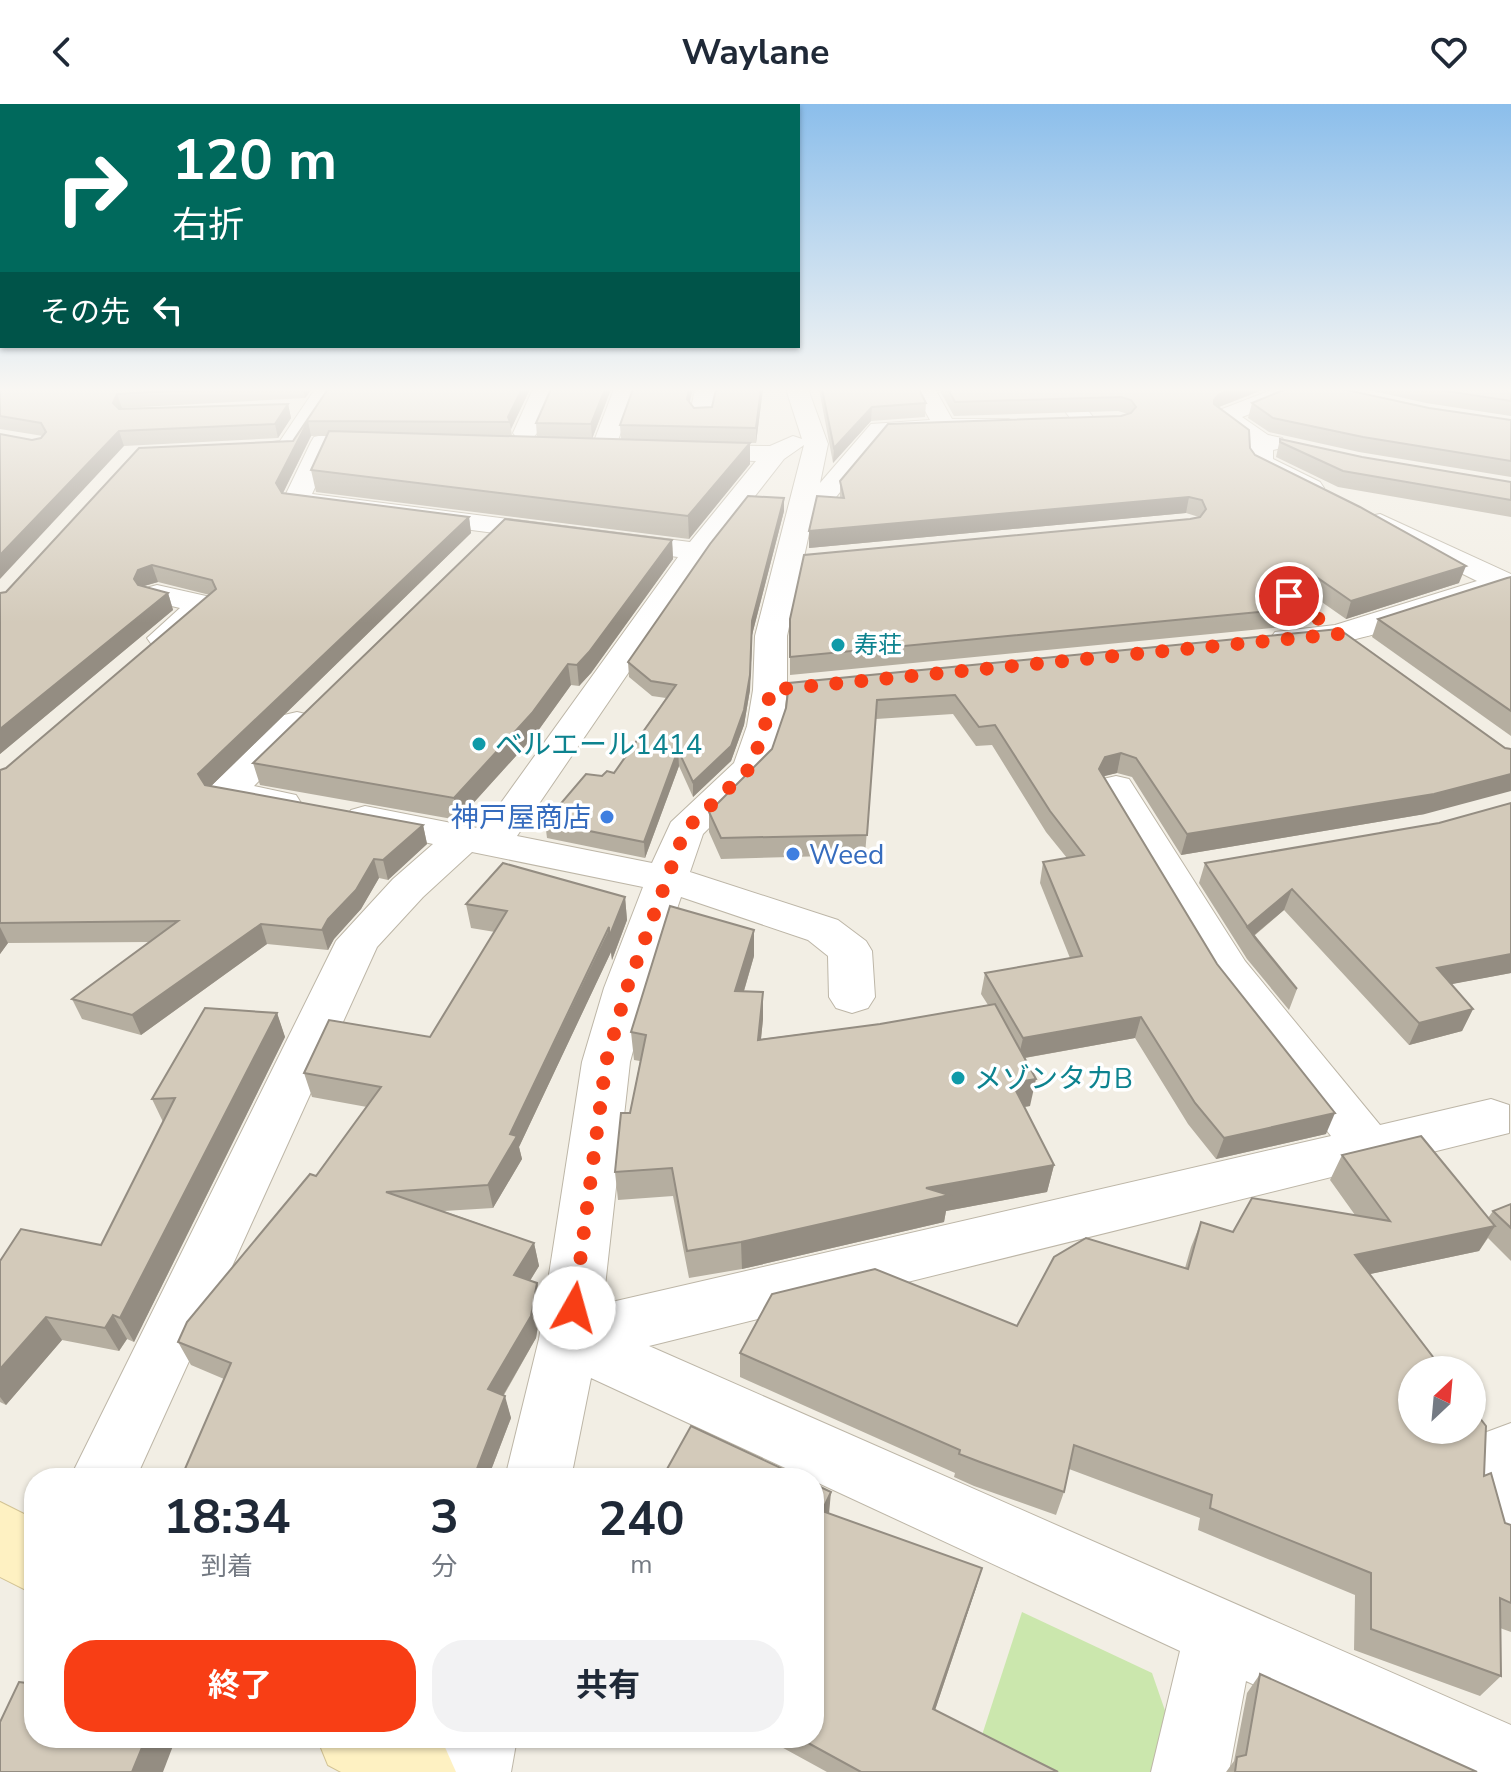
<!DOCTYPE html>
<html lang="ja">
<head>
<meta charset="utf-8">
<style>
  body { margin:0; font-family:"Nunito Sans","Noto Sans JP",sans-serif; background:#f2f2f3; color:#1f2937; height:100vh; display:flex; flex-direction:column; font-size:30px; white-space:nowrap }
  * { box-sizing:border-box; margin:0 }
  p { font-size:26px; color:#747a83 }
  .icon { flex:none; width:44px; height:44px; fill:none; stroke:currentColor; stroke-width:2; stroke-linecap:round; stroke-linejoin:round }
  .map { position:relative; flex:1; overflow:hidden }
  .panel { position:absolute; left:24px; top:1364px; width:800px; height:280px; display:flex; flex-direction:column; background:#fff; border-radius:32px; box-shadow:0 2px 6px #0004 }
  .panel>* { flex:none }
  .top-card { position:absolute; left:0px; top:0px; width:800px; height:244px; box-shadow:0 2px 6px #0004; background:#00695c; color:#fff; overflow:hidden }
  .needle { width:52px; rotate:26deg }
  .buttons { position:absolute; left:1398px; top:1252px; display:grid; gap:16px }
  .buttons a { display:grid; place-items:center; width:88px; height:88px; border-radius:50%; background:#fff; box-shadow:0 2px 6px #0004; font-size:40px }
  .pin { position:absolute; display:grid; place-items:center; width:68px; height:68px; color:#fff; margin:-34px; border:4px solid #fff; border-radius:50%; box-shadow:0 2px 8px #0007 }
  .me { position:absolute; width:88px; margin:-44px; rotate:7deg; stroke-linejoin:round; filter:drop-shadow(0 0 6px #0008) }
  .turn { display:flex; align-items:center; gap:28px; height:168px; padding:0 40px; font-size:36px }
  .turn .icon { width:104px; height:104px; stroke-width:2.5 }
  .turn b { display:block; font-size:56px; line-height:68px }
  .then { display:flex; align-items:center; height:76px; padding:0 40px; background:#0003; gap:16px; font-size:30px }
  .eta { display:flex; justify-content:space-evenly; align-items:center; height:136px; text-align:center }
  .eta b { font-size:48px; font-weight:700; line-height:56px }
  .primary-button { display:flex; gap:16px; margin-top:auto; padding:16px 40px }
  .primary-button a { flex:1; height:92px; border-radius:32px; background:#f83e15; color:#fff; font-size:32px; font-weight:700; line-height:92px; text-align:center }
  .primary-button a+a { background:#f2f2f3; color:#1f2937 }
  header { display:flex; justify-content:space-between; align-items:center; height:104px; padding:0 40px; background:#fff; font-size:36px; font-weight:700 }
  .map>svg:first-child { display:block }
</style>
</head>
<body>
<header><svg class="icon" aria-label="back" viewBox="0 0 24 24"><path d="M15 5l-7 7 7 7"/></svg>Waylane<svg class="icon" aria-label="heart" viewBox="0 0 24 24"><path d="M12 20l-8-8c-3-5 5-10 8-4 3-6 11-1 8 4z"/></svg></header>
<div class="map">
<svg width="1511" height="1668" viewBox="0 0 1511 1668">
  <rect width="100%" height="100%" fill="#f2eee4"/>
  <polygon fill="#cbe7ad" points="1022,1508 1152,1569 1170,1621 1157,1668 970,1668"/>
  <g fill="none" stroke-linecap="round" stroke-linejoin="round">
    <defs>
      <g id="street">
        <polygon points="315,285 337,285 296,349 259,350 256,345 259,340 280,337"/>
        <polygon points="533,285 555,285 537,329 533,334 517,334 513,329"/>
        <polygon points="614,285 636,285 615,345 612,350 594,350 591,345"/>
        <polygon points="695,285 717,285 710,315 694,315 690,310"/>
        <path d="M786,285h22l20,55 -8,39 51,-59 59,-4 -17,-31h22l17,30h57l4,5 -4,5 -8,2 -115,5 -50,61 -20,4 -29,135v54l-4,36 -13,41 -67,67 -13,38 148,48 28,21 6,10 3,46 -7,11 -16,5 -16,-5 -7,-11 -1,-41 -20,-16 -127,-43 -31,91 -20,74 -27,242 728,-168 -118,-153 -116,-196 6,-8 13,-3 13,3 116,182 135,164 111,-26 18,6v28l-860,213 862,379v47h-69l-196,-91 -17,91h-78l29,-121 -366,-170v-3h-7l-216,-100 -20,100h-66l34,-139 43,-277 22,-74 39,-101 -171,-35 -49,45 -46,50 -241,531h-66l266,-537 57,-62 40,-35 -82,-18 -6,-8 6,-8 14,-4 117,23 196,-272 -391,-51 -4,-6 28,-58 3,-5 9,-2 62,2 9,2 3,5 -3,5 -9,2 -53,-1 -20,44 378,48 66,-81 -66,-2 -9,-2 -3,-5 3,-5 9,-2 80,1 23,-10 9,3zM804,341l-49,191 -2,54 -6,36 -13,37 -63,59 -19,41 -135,-27 191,-280 76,-97z"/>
        <polygon points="1048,285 1071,285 1097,318 1093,323 1077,323"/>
        <polygon points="1274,285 1305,285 1302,290 1242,313 1268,331 1282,334 1285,339 1282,344 1273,346 1273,355 1320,378 1324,384 1320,390 1302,390 1252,364 1249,359 1248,339 1213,312 1217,307"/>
        <path d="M1380,410l131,60v15c-55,18 -183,70 -236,57l-5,-7 5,-7 60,-7 142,-44 -107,-53 -4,-6 4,-6z"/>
        <path d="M157,481l58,13 4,6c-13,20 -43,47 -67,41l-5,-7 33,-30 -34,-8 -4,-6 4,-6z"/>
        <polygon points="297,608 310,611 315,619 254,682 296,691 301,699 296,707 282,711 212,697 207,689 212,681 284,611"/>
        <path d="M1511,1319v130l-24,-10c-14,-34 -18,-76 -3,-110z"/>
        <polygon points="441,1634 517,1634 511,1668 433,1668"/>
      </g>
      <g id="secondary">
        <polygon points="0,1398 34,1415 34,1490 0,1473"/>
        <polygon points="317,1634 432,1634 444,1641 456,1668 341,1668 328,1661"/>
      </g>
    </defs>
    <use href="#street" stroke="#bdb6a7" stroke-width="2"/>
    <use href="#secondary" stroke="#d2c394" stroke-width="2"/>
    <use href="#street" fill="#fff" fill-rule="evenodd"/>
    <use href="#secondary" fill="#fef1c2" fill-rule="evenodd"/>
  </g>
  <g fill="#b5aea0">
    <polygon points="0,285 312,285 305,294 122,304 288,300 291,314 278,334 124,342 41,334 43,332 0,325"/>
    <polygon points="328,285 530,285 511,325 512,332 537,333 536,319 551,285 611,285 592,335 750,339 750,360 689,435 316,388 311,366 327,332 311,332 283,389 469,413 471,429 211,682 423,721 427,740 388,776 379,774 361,805 334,835 328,846 267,840 141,931 82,915 72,895 150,838 8,839 0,850 0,666 6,664 210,491 158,478 144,482 168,489 173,506 0,650 0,489 6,488 293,337"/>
    <polygon points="763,285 756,339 621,335 620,321 689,299 694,304 712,303"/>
    <polygon points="819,285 919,285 926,299 925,313 871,317 833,359"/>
    <polygon points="939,285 1265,285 1219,303 1255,351 1459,479 1346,515 1306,487 1288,482 1284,482 1310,503 1304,521 790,571 790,515 1199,413 1186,409 809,444 809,427 840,394 840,377 1128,310 1118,307 954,312"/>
    <polygon points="1364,285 1511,285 1511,312 1426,299"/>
    <polygon points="1252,299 1429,304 1511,316 1511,373 1359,348 1269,328 1248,314"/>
    <polygon points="1280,335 1362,353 1511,378 1511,413 1338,383 1276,353"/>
    <polygon points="784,394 784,407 752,531 750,586 744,621 731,657 693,693 679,662 645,754 547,734 545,718 602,672 614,669 666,594 652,592 629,573 628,558"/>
    <polygon points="672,436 673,455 591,569 579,582 571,581 535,631 458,716 260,681 253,659"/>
    <polygon points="1511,473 1511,632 1372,533 1378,515"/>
    <polygon points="1339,525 1425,710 1181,751 1132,673 1117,669 1103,672 1217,860 1326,1030 1216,1055 1188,1020 1135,934 1025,954 1030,1002 1024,1003 1054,1061 1047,1088 946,1107 944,1118 742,1165 689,1174 673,1092 618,1096 615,1068 630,1009 640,957 634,956 631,928 754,852 744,887 763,915 761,935 880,920 988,901 981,890 985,869 1070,854 1040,779 1043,758 1067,754 1046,728 992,641 976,642 953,610 876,615 865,751 721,755 709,728 709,708 772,645 786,604"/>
    <polygon points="1511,699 1511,869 1451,880 1473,905 1462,927 1409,941 1284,806 1254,832 1297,885 1289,906 1247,855 1199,779 1205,759 1439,719"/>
    <polygon points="625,793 627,816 612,856 611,848 519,1043 522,1055 493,1104 444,1107 534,1139 539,1162 530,1177 537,1179 541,1202 536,1234 504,1291 511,1314 488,1374 181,1374 224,1275 191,1261 178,1238 316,1072 367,1003 312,993 304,969 430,933 495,828 471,824 466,800"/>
    <polygon points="277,909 285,933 134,1238 127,1235 119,1247 62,1236 6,1301 0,1298 0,1157 101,1141 163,1018 152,995"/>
    <polygon points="1342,1051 1488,1114 1493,1107 1511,1100 1511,1157 1488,1134 1479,1147 1370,1170 1484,1372 1505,1419 1511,1421 1511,1528 1500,1524 1501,1572 1480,1592 1354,1546 1355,1491 1198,1426 1200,1414 1069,1365 1064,1388 1056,1411 974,1382 954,1373 955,1369 740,1273 740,1249 1017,1222 1185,1164 1191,1143 1201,1118 1233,1128 1355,1111 1330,1076"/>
    <polygon points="829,1410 982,1464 976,1484 935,1606 1058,1668 827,1668 765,1634 814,1634"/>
    <polygon points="1260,1570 1477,1668 1226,1668 1234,1657 1247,1589"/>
  </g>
  <g fill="#948d82">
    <polygon points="303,285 312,285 305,294"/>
    <polygon points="522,285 530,285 511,325 508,313"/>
    <polygon points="605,285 611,285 592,335 591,320"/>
    <polygon points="689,285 693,285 687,309 687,295"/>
    <polygon points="761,285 763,285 756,339 756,324"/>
    <polygon points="1232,285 1265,285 1216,304 1214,296 1219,290"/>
    <polygon points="117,290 122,304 118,313 113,299"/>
    <polygon points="288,300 291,314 278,334 275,320"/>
    <polygon points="872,303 871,317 833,359 834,344"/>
    <polygon points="308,317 311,332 280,395 276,379"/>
    <polygon points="119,327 124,342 0,475 0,451"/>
    <polygon points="750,339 750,360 689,435 688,412"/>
    <polygon points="1189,393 1186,409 809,444 809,427"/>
    <polygon points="784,394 784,407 752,531 750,586 744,621 731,657 693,693 693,678 752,517"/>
    <polygon points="469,413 471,429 204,689 198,670"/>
    <polygon points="672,436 673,455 591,569 579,582 577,561"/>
    <polygon points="152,461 158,478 144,482 140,492 134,475 138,466"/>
    <polygon points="1466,462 1459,479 1346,515 1351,497"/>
    <polygon points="1293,465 1288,482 1278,483 1277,477 1283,466"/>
    <polygon points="168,489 173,506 0,650 0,625"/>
    <polygon points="568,560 571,581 535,631 458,716 454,694"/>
    <polygon points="678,646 679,662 645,754 644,738"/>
    <polygon points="1121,649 1117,669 1101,673 1099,665 1105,653"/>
    <polygon points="1511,670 1511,687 1425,710 1181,751 1187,730"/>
    <polygon points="423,721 427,740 388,776 383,756"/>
    <polygon points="374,755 379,774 361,805 334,835 328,846 322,826 328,815"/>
    <polygon points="1292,785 1284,806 1253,832 1247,823"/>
    <polygon points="625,793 627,816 612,856 611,848 519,1043 522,1055 493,1104 488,1081 510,1030"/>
    <polygon points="261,820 267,840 141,931 132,911"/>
    <polygon points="0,823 8,839 0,850"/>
    <polygon points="754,826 754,852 736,914 735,887"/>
    <polygon points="1511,850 1511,869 1426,885 1437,864"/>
    <polygon points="763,888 763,915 758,963 758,936"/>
    <polygon points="1473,905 1462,927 1409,941 1419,919"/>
    <polygon points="277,909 285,933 134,1238 120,1214"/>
    <polygon points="1141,913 1135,934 1018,955 1023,934"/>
    <polygon points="1036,975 1030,1002 1006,1006 1012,979"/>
    <polygon points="1335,1009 1326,1030 1216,1055 1224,1034"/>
    <polygon points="1054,1061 1047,1088 946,1107 944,1118 742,1165 741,1138 926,1084"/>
    <polygon points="1495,1122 1479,1147 1342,1176 1355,1151"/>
    <polygon points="534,1139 539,1162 519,1194 514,1171"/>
    <polygon points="537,1179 541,1202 536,1234 494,1307 488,1285"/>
    <polygon points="113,1211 127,1235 119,1247 105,1224"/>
    <polygon points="46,1213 62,1236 6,1301 0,1293 0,1265"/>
    <polygon points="505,1292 511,1314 488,1374 476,1374 475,1370"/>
    <polygon points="831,1388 829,1410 822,1407"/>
    <polygon points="982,1464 976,1484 929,1624 933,1605"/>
    <polygon points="146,1634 176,1634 163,1668 132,1668"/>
  </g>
  <g fill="#d3caba" stroke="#948d82" stroke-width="2">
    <polygon points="0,285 211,285 117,290 113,299 119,305 288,300 275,320 119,327 0,451 0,330 32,336 41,334 46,328 41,319 0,312"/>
    <polygon points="328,285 522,285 508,313 510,318 308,317 276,379 282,389 469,413 198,670 205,681 423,721 383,756 374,755 356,786 328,815 322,826 261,820 132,911 72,895 178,817 0,819 0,666 6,664 216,485 212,476 152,461 138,466 134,475 138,481 168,489 0,625 0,489 6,488 139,344 293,337"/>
    <polygon points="551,285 605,285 591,320 536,319"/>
    <polygon points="633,285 689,285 687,295 694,304 712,303 716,285 761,285 756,324 620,321"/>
    <polygon points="822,285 919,285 926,299 872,303 834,344"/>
    <polygon points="948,285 1232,285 1219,290 1214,296 1214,300 1249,326 1250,344 1255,351 1360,403 1466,462 1351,497 1312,470 1293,465 1283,466 1277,477 1310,503 790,553 790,515 804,451 1190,415 1200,413 1206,405 1202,396 1189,393 809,427 817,392 844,394 840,377 888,320 1121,312 1131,309 1136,303 1131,296 1121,293 955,298"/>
    <polygon points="1286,285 1342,285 1429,304 1511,316 1511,357 1363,333 1273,314 1252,299"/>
    <polygon points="1433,285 1511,285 1511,297"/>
    <polygon points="329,327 750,339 688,412 311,366"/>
    <polygon points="1280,335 1362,353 1511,378 1511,396 1343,367 1280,338"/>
    <polygon points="748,392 784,394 752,517 750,571 744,606 731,642 693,678 678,646 644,738 545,718 586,670 602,672 607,667 614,669 676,581 651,577 628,558 710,440"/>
    <polygon points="505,415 672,436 589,548 577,561 568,560 532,609 454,694 253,659"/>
    <polygon points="1511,473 1511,607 1378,515 1507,474"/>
    <polygon points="1339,525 1505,644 1511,645 1511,670 1434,690 1187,730 1136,654 1121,649 1105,653 1099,665 1217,860 1335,1009 1224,1034 1195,999 1141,913 1023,934 985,869 1082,852 1043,758 1084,751 1050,707 995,621 979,623 955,591 877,596 867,731 721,734 709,708 772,645 786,604 789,579"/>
    <polygon points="1511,699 1511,850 1437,864 1473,905 1419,919 1292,785 1247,823 1297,885 1255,834 1205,759 1439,719"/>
    <polygon points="503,759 625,793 609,833 609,823 510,1030 517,1032 488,1081 386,1088 534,1139 514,1171 537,1179 531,1212 488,1285 505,1292 475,1370 486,1374 181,1374 231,1259 178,1238 187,1218 310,1070 316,1072 381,983 304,969 329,916 430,933 507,807 466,800"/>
    <polygon points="670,802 754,826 735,887 763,888 758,936 880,920 995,900 1036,975 1012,979 1054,1061 926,1084 949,1091 741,1138 687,1147 672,1064 615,1068 621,1009 630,1009 646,931 631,928"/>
    <polygon points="205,904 277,909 120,1214 113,1211 105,1224 46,1213 0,1265 0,1157 21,1125 101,1141 175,994 152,995"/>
    <polygon points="1421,1032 1495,1122 1355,1151 1443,1266 1412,1266 1412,1326 1472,1326 1472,1304 1486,1322 1484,1372 1491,1369 1505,1419 1511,1421 1511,1499 1500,1494 1501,1572 1371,1525 1371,1469 1210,1404 1212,1391 1074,1341 1064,1388 980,1358 959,1350 960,1346 740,1249 772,1190 875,1165 1017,1222 1054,1153 1086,1134 1188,1165 1201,1118 1233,1128 1252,1094 1390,1117 1342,1051"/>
    <polygon points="1511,1100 1511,1124 1493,1107"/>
    <polygon points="691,1322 802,1374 662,1374"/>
    <polygon points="814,1380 831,1388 822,1407 982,1464 933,1605 1058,1668 861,1668 799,1634 814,1634"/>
    <polygon points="1260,1570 1477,1668 1235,1668 1237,1653 1246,1651"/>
    <polygon points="19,1578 34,1580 34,1634 146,1634 132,1668 0,1668 0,1618"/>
  </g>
  <linearGradient id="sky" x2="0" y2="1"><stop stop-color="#8bbeeb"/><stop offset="0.55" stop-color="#f9f7f3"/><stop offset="1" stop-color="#f9f7f3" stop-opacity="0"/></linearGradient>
  <rect width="1511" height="519" fill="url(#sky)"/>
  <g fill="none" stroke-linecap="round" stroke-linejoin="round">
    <polyline stroke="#f83e15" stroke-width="14" stroke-dasharray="0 25.2" points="574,1204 606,958 627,884 685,726 751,663 765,622 770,586 1338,530 1289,492"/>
  </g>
  <g fill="#0f9aa8" stroke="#fff" stroke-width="3">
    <circle cx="838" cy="541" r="8"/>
    <circle cx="479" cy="640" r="8"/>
    <circle cx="958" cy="974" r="8"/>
  </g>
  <g fill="#3f7fe0" stroke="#fff" stroke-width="3">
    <circle cx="607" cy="713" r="8"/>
    <circle cx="793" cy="750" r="8"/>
  </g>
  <g text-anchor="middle" stroke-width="7" stroke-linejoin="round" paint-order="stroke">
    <g font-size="24" fill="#0d838f" stroke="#fff" text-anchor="start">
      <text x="854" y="549">寿荘</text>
    </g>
    <g font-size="28" fill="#0d838f" stroke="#fff" text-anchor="start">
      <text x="495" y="650">ベルエール1414</text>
      <text x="974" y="984">メゾンタカB</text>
    </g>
    <g font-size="28" fill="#366cbe" stroke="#fff" text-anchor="end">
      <text x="591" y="723">神戸屋商店</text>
      <text x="809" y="760" text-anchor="start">Weed</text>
    </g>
  </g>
</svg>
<div class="buttons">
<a><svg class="needle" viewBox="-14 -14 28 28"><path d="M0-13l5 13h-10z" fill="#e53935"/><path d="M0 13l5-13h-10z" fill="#747a83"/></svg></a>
</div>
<div class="pin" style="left:1289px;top:492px;background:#d93025"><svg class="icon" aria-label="arrive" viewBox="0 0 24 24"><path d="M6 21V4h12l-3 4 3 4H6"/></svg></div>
<svg class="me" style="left:574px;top:1204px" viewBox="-20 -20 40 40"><circle r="19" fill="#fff"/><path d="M0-13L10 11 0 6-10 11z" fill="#f83e15"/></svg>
<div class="top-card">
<div class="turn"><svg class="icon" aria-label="right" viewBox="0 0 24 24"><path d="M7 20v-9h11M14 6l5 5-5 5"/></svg><div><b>120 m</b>右折</div></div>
<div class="then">その先<svg class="icon" aria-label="left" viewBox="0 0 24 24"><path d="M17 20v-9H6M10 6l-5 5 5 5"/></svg></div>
</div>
<section class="panel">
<div class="eta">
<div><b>18:34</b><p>到着</p></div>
<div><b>3</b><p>分</p></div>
<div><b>240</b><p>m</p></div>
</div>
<div class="primary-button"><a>終了</a><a>共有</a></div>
</section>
</div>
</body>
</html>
